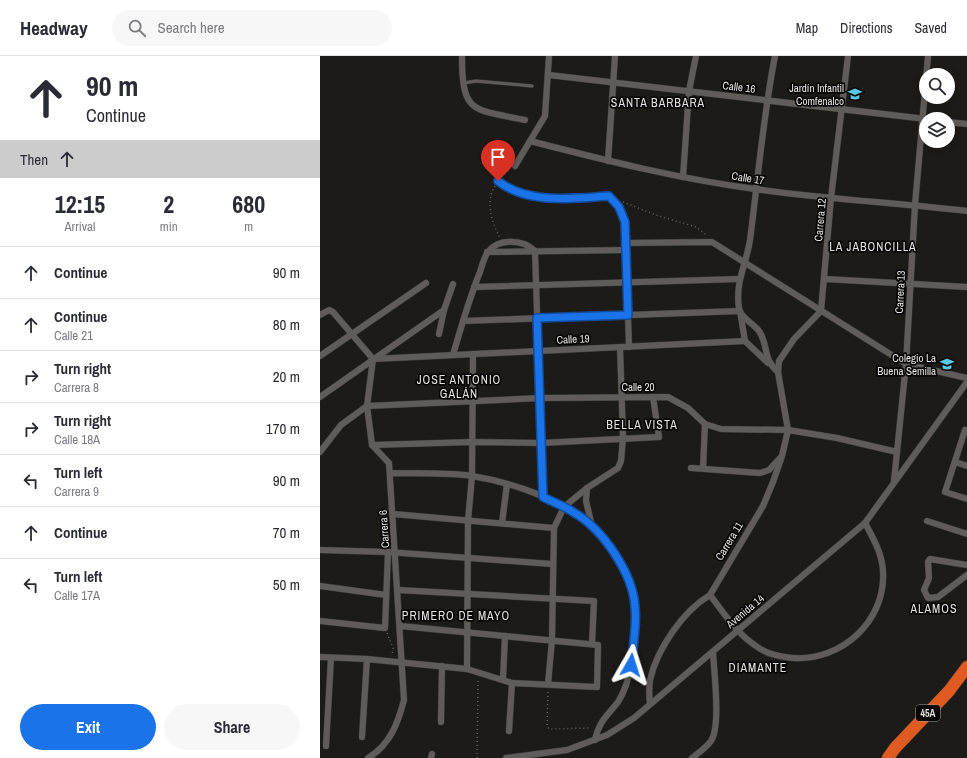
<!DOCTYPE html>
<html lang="en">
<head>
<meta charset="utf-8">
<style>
  body { margin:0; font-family:"Archivo Narrow",sans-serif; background:#f7f7f7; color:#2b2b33; height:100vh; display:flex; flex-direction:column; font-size:15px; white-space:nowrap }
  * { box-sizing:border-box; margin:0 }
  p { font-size:13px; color:#7c7c81 }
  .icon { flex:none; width:22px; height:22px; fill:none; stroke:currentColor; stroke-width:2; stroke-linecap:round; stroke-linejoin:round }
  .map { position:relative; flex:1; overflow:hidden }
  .sheet { display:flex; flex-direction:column; background:#fff; width:320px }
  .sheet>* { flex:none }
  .hud { background:#fff; color:#2b2b33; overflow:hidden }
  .fabs { position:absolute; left:599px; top:12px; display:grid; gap:8px }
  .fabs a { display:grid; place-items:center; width:36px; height:36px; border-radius:50%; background:#fff; box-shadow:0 2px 10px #0003; font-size:20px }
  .pin { position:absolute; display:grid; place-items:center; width:34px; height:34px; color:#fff; margin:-41px -17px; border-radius:50% 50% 50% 0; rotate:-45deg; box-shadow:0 0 4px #0007 }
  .pin .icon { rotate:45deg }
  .me { position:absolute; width:44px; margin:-22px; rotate:6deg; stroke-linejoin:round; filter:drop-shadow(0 0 3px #0008) }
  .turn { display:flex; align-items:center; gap:14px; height:84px; padding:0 20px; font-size:18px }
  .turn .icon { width:52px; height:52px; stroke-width:2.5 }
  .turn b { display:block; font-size:28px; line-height:34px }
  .then { display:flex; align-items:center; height:38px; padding:0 20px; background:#0003; gap:8px; font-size:15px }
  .eta { display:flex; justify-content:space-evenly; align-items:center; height:68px; text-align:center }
  .eta b { font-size:24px; font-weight:700; line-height:28px }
  .primary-button { display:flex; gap:8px; margin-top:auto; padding:8px 20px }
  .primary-button a { flex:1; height:46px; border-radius:24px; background:#1a73e8; color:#fff; font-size:16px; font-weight:700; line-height:46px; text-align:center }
  .primary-button a+a { background:#f7f7f7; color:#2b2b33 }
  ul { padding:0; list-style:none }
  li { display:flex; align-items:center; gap:12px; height:52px; padding:0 20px; border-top:1px solid #e1e1e2 }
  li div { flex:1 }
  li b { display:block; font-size:15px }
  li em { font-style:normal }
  header { display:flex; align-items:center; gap:24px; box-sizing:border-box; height:56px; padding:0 20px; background:#fff; border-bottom:1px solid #e1e1e2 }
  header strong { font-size:19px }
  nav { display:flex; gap:22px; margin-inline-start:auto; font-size:14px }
  .search { width:280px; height:36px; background:#f7f7f7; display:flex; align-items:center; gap:10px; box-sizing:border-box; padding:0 14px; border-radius:22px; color:#7c7c81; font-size:15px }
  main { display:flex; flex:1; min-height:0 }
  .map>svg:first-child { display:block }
</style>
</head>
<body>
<header>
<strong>Headway</strong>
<div class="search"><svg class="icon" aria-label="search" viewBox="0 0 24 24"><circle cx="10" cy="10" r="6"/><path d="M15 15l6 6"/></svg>Search here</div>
<nav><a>Map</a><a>Directions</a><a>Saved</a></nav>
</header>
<main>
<section class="sheet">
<div class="hud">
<div class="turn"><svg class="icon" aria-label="ahead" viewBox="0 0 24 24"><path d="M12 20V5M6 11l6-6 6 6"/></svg><div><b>90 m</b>Continue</div></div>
<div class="then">Then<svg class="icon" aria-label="ahead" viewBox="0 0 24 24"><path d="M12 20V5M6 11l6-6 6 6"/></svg></div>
</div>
<div class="eta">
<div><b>12:15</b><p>Arrival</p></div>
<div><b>2</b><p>min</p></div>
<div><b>680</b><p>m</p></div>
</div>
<ul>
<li><svg class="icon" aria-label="ahead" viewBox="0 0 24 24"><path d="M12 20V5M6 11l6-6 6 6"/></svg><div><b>Continue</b></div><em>90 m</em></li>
<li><svg class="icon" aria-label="ahead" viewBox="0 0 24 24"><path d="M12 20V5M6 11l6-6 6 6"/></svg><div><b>Continue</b><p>Calle 21</p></div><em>80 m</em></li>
<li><svg class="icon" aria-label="right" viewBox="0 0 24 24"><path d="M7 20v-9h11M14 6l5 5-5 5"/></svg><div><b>Turn right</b><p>Carrera 8</p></div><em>20 m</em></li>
<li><svg class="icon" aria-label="right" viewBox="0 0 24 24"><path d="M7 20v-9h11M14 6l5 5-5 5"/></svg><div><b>Turn right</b><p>Calle 18A</p></div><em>170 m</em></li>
<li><svg class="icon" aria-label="left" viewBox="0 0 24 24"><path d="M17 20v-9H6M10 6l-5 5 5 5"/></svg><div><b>Turn left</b><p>Carrera 9</p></div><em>90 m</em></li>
<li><svg class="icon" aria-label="ahead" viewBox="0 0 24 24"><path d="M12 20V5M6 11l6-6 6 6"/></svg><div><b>Continue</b></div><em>70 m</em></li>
<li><svg class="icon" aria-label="left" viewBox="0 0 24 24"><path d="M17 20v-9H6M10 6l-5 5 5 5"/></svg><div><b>Turn left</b><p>Calle 17A</p></div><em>50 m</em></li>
</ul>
<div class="primary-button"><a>Exit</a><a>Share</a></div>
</section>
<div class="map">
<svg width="647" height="702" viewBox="0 0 647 702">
  <rect width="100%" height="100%" fill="#1d1b18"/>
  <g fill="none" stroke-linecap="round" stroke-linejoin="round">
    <defs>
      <polyline id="lane" points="144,27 156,25 212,30"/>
      <g id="street">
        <path d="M142,0c0,59 11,53 63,64"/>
        <path d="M455,0c-12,61 -17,123 -25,184 -4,26 -15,41 -11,69 2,9 15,15 20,22 10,15 3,27 19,41"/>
        <polyline points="229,19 606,63"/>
        <polyline points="628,66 647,68"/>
        <path d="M210,85c74,19 149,38 225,48 71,10 142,14 212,22"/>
        <polyline points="288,105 295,0"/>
        <polyline points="195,110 225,60 229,0"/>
        <polyline points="363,121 369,35 376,0"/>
        <path d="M178,125c30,24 76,17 111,15l10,11 6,14 4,126"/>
        <polyline points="305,187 392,186 586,308 647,322"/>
        <polyline points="215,195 223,441"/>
        <polyline points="167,196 306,194"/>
        <polyline points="505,223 647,231"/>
        <polyline points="154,231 419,223"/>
        <path d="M0,259l9,-5 4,2 40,47 -6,47 5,39 17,18 15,237c-6,23 -14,45 -36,58"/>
        <polyline points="143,265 420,255 425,285"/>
        <polyline points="119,278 124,254 133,228"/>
        <polyline points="425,285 448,307"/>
        <path d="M133,299c8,-28 16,-56 27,-83 2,-6 4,-15 8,-20 10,-14 35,-13 47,-1"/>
        <polyline points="0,300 106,227"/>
        <polyline points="53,303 425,285"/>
        <polyline points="0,341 124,254"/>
        <polyline points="47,350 220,342 348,341 368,352 385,368 401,373 468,374 517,382 577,396"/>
        <polyline points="647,375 645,374 625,436 647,443"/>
        <polyline points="52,389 152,386 221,387 339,381 333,341"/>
        <polyline points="0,396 21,369 47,350"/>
        <polyline points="635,406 647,410"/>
        <polyline points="371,412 440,417 449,414 461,401"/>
        <polyline points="383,412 385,368"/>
        <path d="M70,417c27,1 55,-1 82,3 38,6 90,23 119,50 12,10 20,23 27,36 8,13 16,30 17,45 1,19 -1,40 -4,58 -2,12 -6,26 -13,37 -11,14 -19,19 -23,38"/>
        <polyline points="574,425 586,308 595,149 608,0"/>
        <polyline points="267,432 266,445 272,470"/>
        <polyline points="73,458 234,472"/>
        <polyline points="607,465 647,478"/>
        <polyline points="182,467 187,428"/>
        <polyline points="0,494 68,496 232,508"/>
        <polyline points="647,509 610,503 608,506 609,522 604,534 608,542 618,541 647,519"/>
        <polyline points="0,530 66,539"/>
        <polyline points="78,534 274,545 272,588"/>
        <path d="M390,539c14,18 26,38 46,51 10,8 25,11 37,12 49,3 93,-37 90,-87 -1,-18 -10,-33 -18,-48"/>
        <polyline points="0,565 65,572 68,496"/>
        <polyline points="0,601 47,603 147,613 192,627 277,631 278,589 80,570"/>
        <polyline points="147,613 148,465 152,420 153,298"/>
        <polyline points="183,623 185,580"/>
        <polyline points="228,628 232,584 234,472 244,451 267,432 298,412 301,405 303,382 300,291"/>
        <path d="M330,648c-1,-8 -1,-16 0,-24 7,-31 33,-69 60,-85l53,-89 10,-24 9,-26 6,-26 -10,-58 1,-11 15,-22 27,-28 10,-113 17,-142"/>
        <polyline points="121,666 122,610"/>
        <polyline points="189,675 192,627"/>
        <polyline points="42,681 47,603"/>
        <polyline points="6,690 11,602"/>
        <polyline points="111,702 112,698"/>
        <polyline points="186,702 247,694 287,679 314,662 545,467 647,326"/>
        <path d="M372,702c6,-5 14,-10 19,-17 10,-15 3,-69 2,-89"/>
      </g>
      <polyline id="highway" points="568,702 575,692 629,635 647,611"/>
    </defs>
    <use href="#lane" stroke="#383634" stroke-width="4"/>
    <use href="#street" stroke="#383634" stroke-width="7"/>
    <use href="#highway" stroke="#383634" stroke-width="13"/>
    <g stroke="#62605e" stroke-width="1.5" stroke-dasharray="1 3" stroke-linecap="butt">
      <polyline points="182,121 189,114"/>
      <path d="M175,130c-10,16 -3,37 5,52"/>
      <polyline points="303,146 336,159 376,171 388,180"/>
      <polyline points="67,577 73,592 72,600"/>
      <polyline points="228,636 227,670 229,673 271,672"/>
      <polyline points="157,702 158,624"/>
    </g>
    <use href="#lane" stroke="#605c59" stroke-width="3"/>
    <use href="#street" stroke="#605c59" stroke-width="6"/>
    <use href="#highway" stroke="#e05b22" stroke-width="12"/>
  </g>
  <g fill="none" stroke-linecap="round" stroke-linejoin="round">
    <defs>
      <path id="route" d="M178,125c30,24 76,17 111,15l10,11 6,15 3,93 -91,3 6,179c10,5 21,9 30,15 29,16 60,61 62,95 2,19 -2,39 -4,58"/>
    </defs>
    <use href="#route" stroke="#114b97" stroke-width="10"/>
    <use href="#route" stroke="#1a73e8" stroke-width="7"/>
  </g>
  <defs>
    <symbol id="school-bare" viewBox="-9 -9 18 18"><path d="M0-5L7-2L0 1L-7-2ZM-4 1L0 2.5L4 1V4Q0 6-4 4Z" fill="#59c8e5" stroke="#070605" stroke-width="2.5" paint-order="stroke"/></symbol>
  </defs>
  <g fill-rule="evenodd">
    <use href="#school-bare" x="525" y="28" width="20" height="20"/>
    <use href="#school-bare" x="617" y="298" width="20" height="20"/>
  </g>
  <g text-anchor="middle" stroke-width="3.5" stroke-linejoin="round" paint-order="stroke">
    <rect fill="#070605" stroke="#a19f9e" stroke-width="1" x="596" y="649" width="24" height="16" rx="3"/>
    <g font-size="10" font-weight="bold" fill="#e3e1df">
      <text x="608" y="661">45A</text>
    </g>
    <g font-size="11" fill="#e3e1df" stroke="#070605">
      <text transform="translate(419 31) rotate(7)" y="4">Calle 16</text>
      <text transform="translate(428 122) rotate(9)" y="4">Calle 17</text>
      <text transform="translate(500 164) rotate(-85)" y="4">Carrera 12</text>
      <text transform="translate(580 236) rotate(-87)" y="4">Carrera 13</text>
      <text transform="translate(253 283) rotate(-3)" y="4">Calle 19</text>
      <text x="318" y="335">Calle 20</text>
      <text transform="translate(64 473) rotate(-94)" y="4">Carrera 6</text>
      <text transform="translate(409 485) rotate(-59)" y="4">Carrera 11</text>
      <text transform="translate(425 555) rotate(-40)" y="4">Avenida 14</text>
    </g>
    <g font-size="11" fill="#e3e1df" stroke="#070605" text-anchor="end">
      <text x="524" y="36">Jardín Infantil<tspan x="524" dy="13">Comfenalco</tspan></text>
      <text x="616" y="306">Colegio La<tspan x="616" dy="13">Buena Semilla</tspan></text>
    </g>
    <g font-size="12" letter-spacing="1" fill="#e3e1df" stroke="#070605">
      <text x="338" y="51">SANTA BARBARA</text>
      <text x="553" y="195">LA JABONCILLA</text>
      <text x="139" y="328">JOSE ANTONIO<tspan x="139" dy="14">GALÁN</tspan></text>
      <text x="322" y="373">BELLA VISTA</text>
      <text x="614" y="557">ALAMOS</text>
      <text x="136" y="564">PRIMERO DE MAYO</text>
      <text x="438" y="616">DIAMANTE</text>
    </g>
  </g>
</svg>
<div class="fabs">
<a><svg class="icon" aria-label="search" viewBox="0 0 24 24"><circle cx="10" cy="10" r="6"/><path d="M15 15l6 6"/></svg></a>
<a><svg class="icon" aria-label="layers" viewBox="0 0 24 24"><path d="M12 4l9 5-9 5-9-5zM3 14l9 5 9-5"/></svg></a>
</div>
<div class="pin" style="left:178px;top:125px;background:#d93025"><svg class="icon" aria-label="arrive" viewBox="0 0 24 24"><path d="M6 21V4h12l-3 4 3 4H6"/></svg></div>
<svg class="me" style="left:311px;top:609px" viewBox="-20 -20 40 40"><path d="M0-17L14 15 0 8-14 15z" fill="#1a73e8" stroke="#fff" stroke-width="4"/></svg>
</div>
</main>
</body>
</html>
